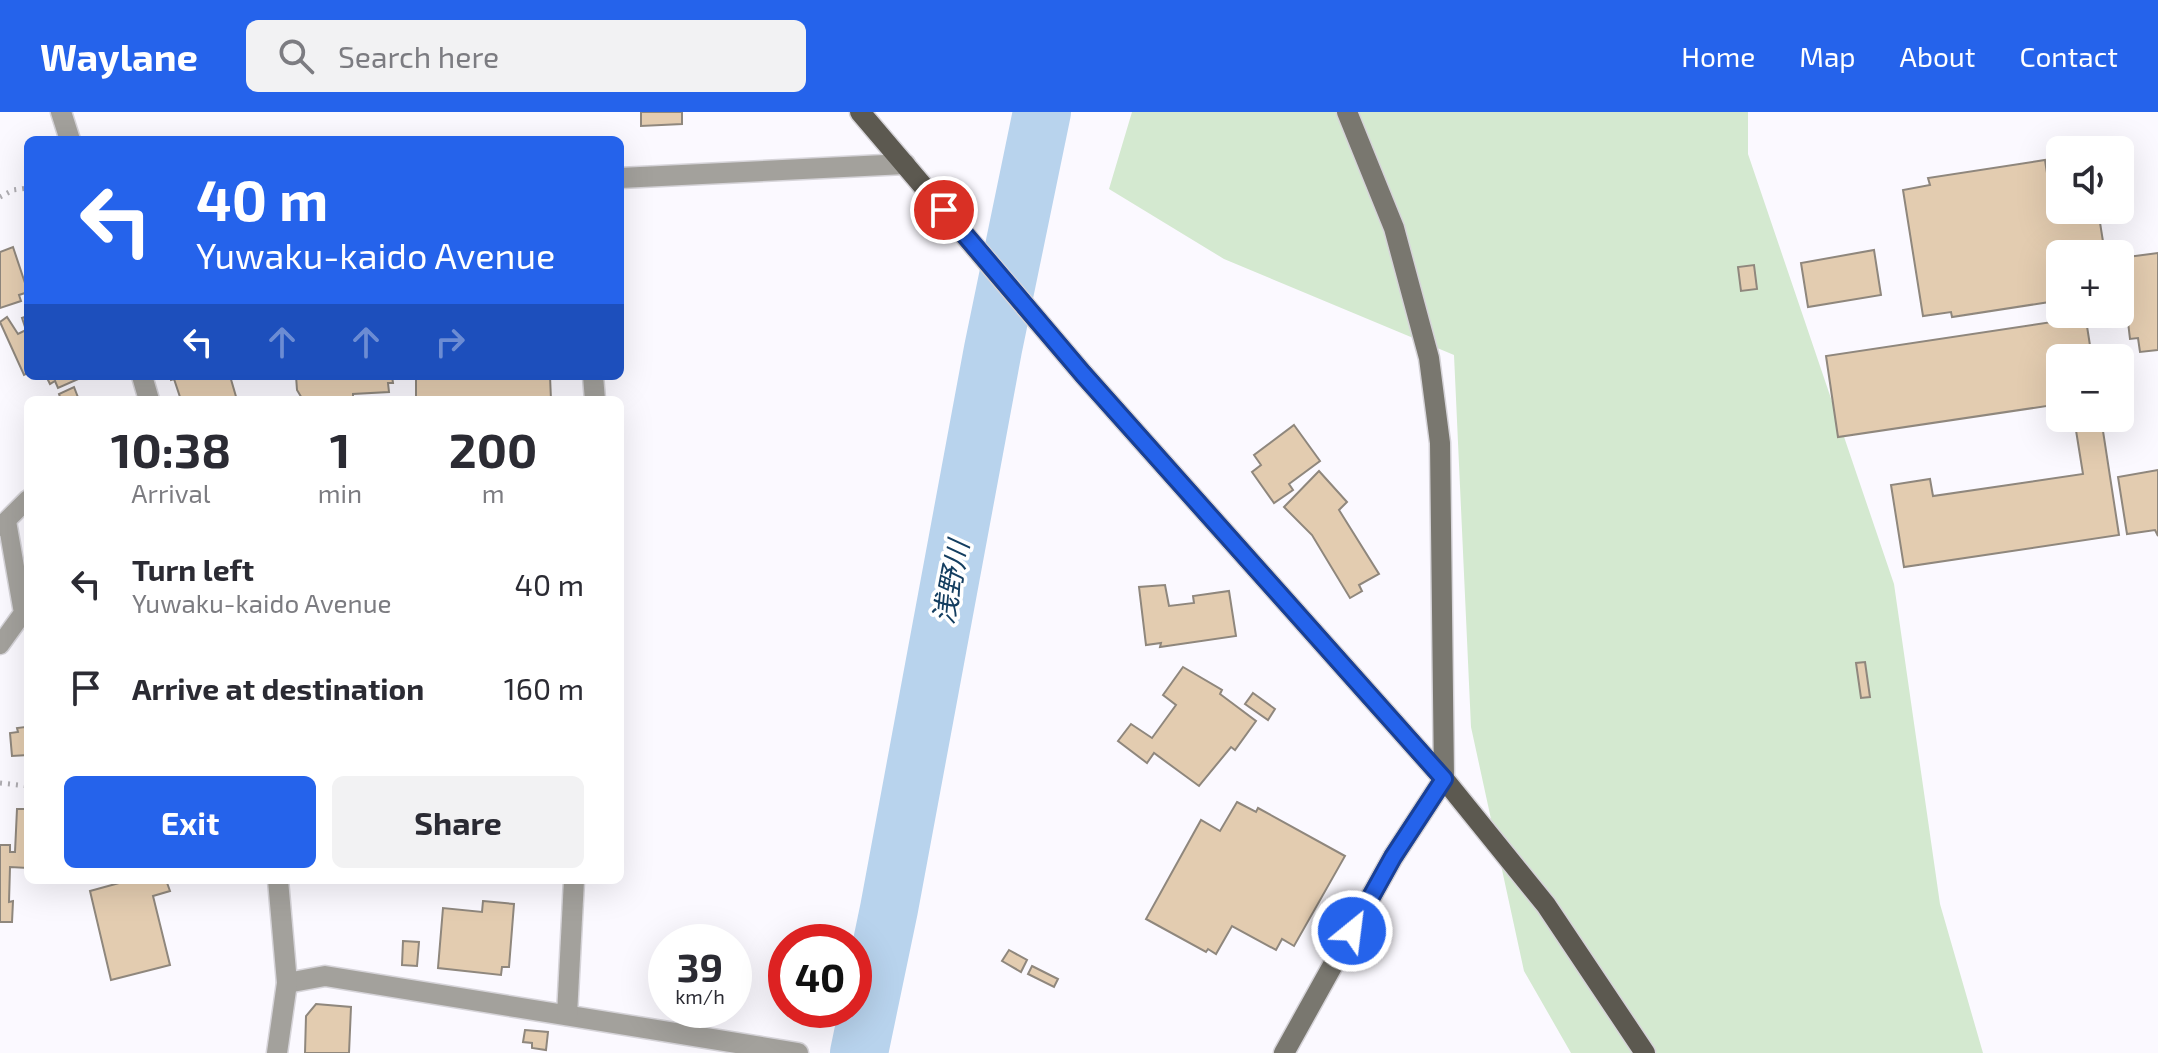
<!DOCTYPE html>
<html lang="en">
<head>
<meta charset="utf-8">
<style>
  body { margin:0; font-family:"Exo 2","Noto Sans JP",sans-serif; background:#f2f2f3; color:#2b2b33; height:100vh; display:flex; flex-direction:column; font-size:30px; white-space:nowrap }
  * { box-sizing:border-box; margin:0 }
  p { font-size:26px; color:#7c7c81 }
  .icon { flex:none; width:44px; height:44px; fill:none; stroke:currentColor; stroke-width:2; stroke-linecap:round; stroke-linejoin:round }
  .map { position:relative; flex:1; overflow:hidden }
  .side { position:absolute; left:24px; top:284px; width:600px; height:488px; display:flex; flex-direction:column; background:#fff; border-radius:12px; box-shadow:0 8px 32px #0002 }
  .side>* { flex:none }
  .top-card { position:absolute; left:24px; top:24px; width:600px; height:244px; border-radius:12px; box-shadow:0 8px 32px #0002; background:#2563eb; color:#fff; overflow:hidden }
  .fabs { position:absolute; left:2046px; top:24px; display:grid; gap:16px }
  .fabs a { display:grid; place-items:center; width:88px; height:88px; border-radius:12px; background:#fff; box-shadow:0 8px 32px #0002; font-size:40px }
  .speed { position:absolute; left:648px; top:812px; display:flex; gap:16px; font-size:40px; font-weight:700; text-align:center }
  .speed>* { display:grid; place-content:center; width:104px; height:104px; border-radius:50%; background:#fff; box-shadow:0 8px 32px #0002; line-height:1 }
  .speed small { font-size:20px; font-weight:400 }
  .speed .limit { border:12px solid #d22; background:#fff; color:#111 }
  .pin { position:absolute; display:grid; place-items:center; width:68px; height:68px; color:#fff; margin:-34px; border:4px solid #fff; border-radius:50%; box-shadow:0 2px 8px #0007 }
  .me { position:absolute; width:88px; margin:-44px; rotate:29deg; stroke-linejoin:round; filter:drop-shadow(0 0 6px #0008) }
  .turn { display:flex; align-items:center; gap:28px; height:168px; padding:0 40px; font-size:36px }
  .turn .icon { width:104px; height:104px; stroke-width:2.5 }
  .turn b { display:block; font-size:56px; line-height:68px }
  .lanes { display:flex; align-items:center; height:76px; padding:0 40px; background:#0003; justify-content:center; gap:40px; direction:ltr }
  .lanes .off { opacity:.35 }
  .eta { display:flex; justify-content:space-evenly; align-items:center; height:136px; text-align:center }
  .eta b { font-size:48px; font-weight:700; line-height:56px }
  .cta { display:flex; gap:16px; margin-top:auto; padding:16px 40px }
  .cta a { flex:1; height:92px; border-radius:12px; background:#2563eb; color:#fff; font-size:32px; font-weight:700; line-height:92px; text-align:center }
  .cta a+a { background:#f2f2f3; color:#2b2b33 }
  ul { padding:0; list-style:none }
  li { display:flex; align-items:center; gap:24px; height:104px; padding:0 40px }
  li div { flex:1 }
  li b { display:block; font-size:30px }
  li em { font-style:normal }
  header { display:flex; align-items:center; gap:48px; box-sizing:border-box; height:112px; padding:0 40px; background:#2563eb; color:#fff }
  header strong { font-size:38px }
  nav { display:flex; gap:44px; margin-inline-start:auto; font-size:28px }
  .search { width:560px; height:72px; background:#f2f2f3; display:flex; align-items:center; gap:20px; box-sizing:border-box; padding:0 28px; border-radius:12px; color:#7c7c81; font-size:30px }
  .map>svg:first-child { display:block }
</style>
</head>
<body>
<header>
<strong>Waylane</strong>
<div class="search"><svg class="icon" aria-label="search" viewBox="0 0 24 24"><circle cx="10" cy="10" r="6"/><path d="M15 15l6 6"/></svg>Search here</div>
<nav><a>Home</a><a>Map</a><a>About</a><a>Contact</a></nav>
</header>
<div class="map">
<svg width="2158" height="941" viewBox="0 0 2158 941">
  <rect width="100%" height="100%" fill="#fbf9ff"/>
  <polygon fill="#d4e9d0" points="1132,0 1748,0 1748,42 1894,472 1940,792 1983,941 1571,941 1524,859 1471,615 1454,243 1224,147 1109,77"/>
  <g fill="none" stroke-linecap="round" stroke-linejoin="round">
    <polyline stroke="#b8d3ed" stroke-width="58" points="859,941 889,797 993,237 1042,0"/>
  </g>
  <g fill="#e3ccb0" stroke="#8f877d" stroke-width="2">
    <polygon points="641,0 682,0 682,12 641,14"/>
    <polygon points="2045,48 2047,61 2060,59 2060,98 2098,98 2105,142 2060,142 2060,202 2095,202 2096,206 2086,208 2092,246 2060,246 2060,292 1838,325 1826,244 2059,209 2056,189 1952,205 1951,200 1923,204 1903,78 1930,73 1928,66"/>
    <polygon points="13,135 28,180 19,183 21,189 0,196 0,140"/>
    <polygon points="1874,138 1881,183 1808,195 1801,151"/>
    <polygon points="2158,141 2158,238 2140,240 2138,226 2130,227 2126,193 2120,194 2120,146"/>
    <polygon points="1754,153 1757,177 1741,179 1738,155"/>
    <polygon points="28,204 28,261 24,263 0,210 7,205 18,222 26,218 22,206"/>
    <polygon points="46,264 85,264 58,276 55,269 50,272"/>
    <polygon points="170,264 230,264 237,288 181,288 174,267 171,268"/>
    <polygon points="296,264 392,264 393,271 388,271 389,280 353,282 353,288 303,288 297,278"/>
    <polygon points="416,264 550,264 551,288 416,288"/>
    <polygon points="74,275 79,288 61,288 59,282"/>
    <polygon points="2074,306 2101,306 2119,423 1904,455 1891,373 1930,367 1933,384 2083,362"/>
    <polygon points="1294,313 1320,349 1289,372 1293,378 1274,391 1252,360 1261,353 1254,343"/>
    <polygon points="2158,358 2158,424 2155,418 2127,422 2118,365"/>
    <polygon points="1319,359 1347,390 1339,398 1379,462 1359,473 1362,479 1350,486 1312,423 1284,395"/>
    <polygon points="1165,473 1169,494 1194,491 1193,484 1229,479 1236,524 1160,535 1161,531 1146,533 1139,475"/>
    <polygon points="1865,550 1870,585 1861,586 1856,551"/>
    <polygon points="1183,555 1222,578 1220,582 1256,609 1235,638 1231,635 1199,674 1154,641 1147,651 1118,629 1131,612 1152,626 1176,593 1163,583"/>
    <polygon points="1253,581 1275,597 1268,608 1245,592"/>
    <polygon points="25,615 28,643 12,644 10,621 18,620 17,616"/>
    <polygon points="1237,690 1256,700 1258,696 1345,744 1294,834 1282,827 1276,838 1232,814 1216,842 1208,837 1206,840 1146,807 1201,708 1220,719"/>
    <polygon points="17,697 28,697 28,756 10,755 9,790 13,789 12,810 0,810 0,733 10,733 10,740 15,740"/>
    <polygon points="130,768 166,768 170,779 153,784 170,853 111,868 90,779"/>
    <polygon points="483,789 514,792 509,855 502,855 501,863 438,856 443,796 482,800"/>
    <polygon points="403,829 419,830 417,854 402,853"/>
    <polygon points="1009,838 1027,848 1021,860 1002,849"/>
    <polygon points="1032,854 1058,867 1054,875 1028,862"/>
    <polygon points="316,892 351,895 349,941 305,941 306,904"/>
    <polygon points="525,918 548,920 546,938 532,936 532,931 523,930"/>
  </g>
  <g fill="none" stroke-linecap="round" stroke-linejoin="round">
    <defs>
      <g id="lane">
        <polyline points="0,415 28,387"/>
        <polyline points="0,533 23,501 7,409"/>
      </g>
      <g id="street">
        <polyline points="61,0 70,28"/>
        <polyline points="620,66 905,52"/>
        <polyline points="142,264 149,288"/>
        <polyline points="593,264 595,288"/>
        <polyline points="287,871 325,864 798,941"/>
        <polyline points="567,903 574,768"/>
        <polyline points="277,941 287,871 278,768"/>
      </g>
      <polyline id="secondary" points="1284,941 1393,745 1444,667 1440,331 1429,246 1394,116 1347,0"/>
      <polyline id="primary" points="860,0 1083,262 1444,667 1546,793 1645,941"/>
    </defs>
    <use href="#lane" stroke="#d6d4d9" stroke-width="21"/>
    <use href="#street" stroke="#d6d4d9" stroke-width="23"/>
    <use href="#secondary" stroke="#d6d4d9" stroke-width="23"/>
    <use href="#primary" stroke="#d6d4d9" stroke-width="23"/>
    <g stroke="#aeacb1" stroke-width="5" stroke-dasharray="2 6" stroke-linecap="butt">
      <polyline points="0,85 13,78 28,76"/>
      <polyline points="0,671 28,674"/>
    </g>
    <use href="#lane" stroke="#a3a19c" stroke-width="18"/>
    <use href="#street" stroke="#a3a19c" stroke-width="20"/>
    <use href="#secondary" stroke="#79776f" stroke-width="20"/>
    <use href="#primary" stroke="#5c5950" stroke-width="20"/>
  </g>
  <g fill="none" stroke-linecap="round" stroke-linejoin="round">
    <defs>
      <polyline id="route" points="944,98 1083,262 1444,667 1393,745 1352,819"/>
    </defs>
    <use href="#route" stroke="#184099" stroke-width="20"/>
    <use href="#route" stroke="#2563eb" stroke-width="14"/>
  </g>
  <g text-anchor="middle" stroke-width="7" stroke-linejoin="round" paint-order="stroke">
    <g font-size="28" font-style="italic" fill="#143e60" stroke="#fff">
      <text transform="translate(951 470) rotate(-79)" y="10">浅野川</text>
    </g>
  </g>
</svg>
<div class="fabs">
<a><svg class="icon" aria-label="sound" viewBox="0 0 24 24"><path d="M4 9h4l5-4v14l-5-4H4zM17 9q2 3 0 6"/></svg></a>
<a>+</a>
<a>−</a>
</div>
<div class="speed"><div>39<small>km/h</small></div><div class="limit">40</div></div>
<div class="pin" style="left:944px;top:98px;background:#d93025"><svg class="icon" aria-label="arrive" viewBox="0 0 24 24"><path d="M6 21V4h12l-3 4 3 4H6"/></svg></div>
<svg class="me" style="left:1352px;top:819px" viewBox="-20 -20 40 40"><circle r="17" fill="#2563eb" stroke="#fff" stroke-width="3"/><path d="M0-11L8 9 0 5-8 9z" fill="#fff"/></svg>
<div class="top-card">
<div class="turn"><svg class="icon" aria-label="left" viewBox="0 0 24 24"><path d="M17 20v-9H6M10 6l-5 5 5 5"/></svg><div><b>40 m</b>Yuwaku-kaido Avenue</div></div>
<div class="lanes"><svg class="icon" aria-label="left" viewBox="0 0 24 24"><path d="M17 20v-9H6M10 6l-5 5 5 5"/></svg><svg class="icon off" aria-label="ahead" viewBox="0 0 24 24"><path d="M12 20V5M6 11l6-6 6 6"/></svg><svg class="icon off" aria-label="ahead" viewBox="0 0 24 24"><path d="M12 20V5M6 11l6-6 6 6"/></svg><svg class="icon off" aria-label="right" viewBox="0 0 24 24"><path d="M7 20v-9h11M14 6l5 5-5 5"/></svg></div>
</div>
<section class="side">
<div class="eta">
<div><b>10:38</b><p>Arrival</p></div>
<div><b>1</b><p>min</p></div>
<div><b>200</b><p>m</p></div>
</div>
<ul>
<li><svg class="icon" aria-label="left" viewBox="0 0 24 24"><path d="M17 20v-9H6M10 6l-5 5 5 5"/></svg><div><b>Turn left</b><p>Yuwaku-kaido Avenue</p></div><em>40 m</em></li>
<li><svg class="icon" aria-label="arrive" viewBox="0 0 24 24"><path d="M6 21V4h12l-3 4 3 4H6"/></svg><div><b>Arrive at destination</b></div><em>160 m</em></li>
</ul>
<div class="cta"><a>Exit</a><a>Share</a></div>
</section>
</div>
</body>
</html>
